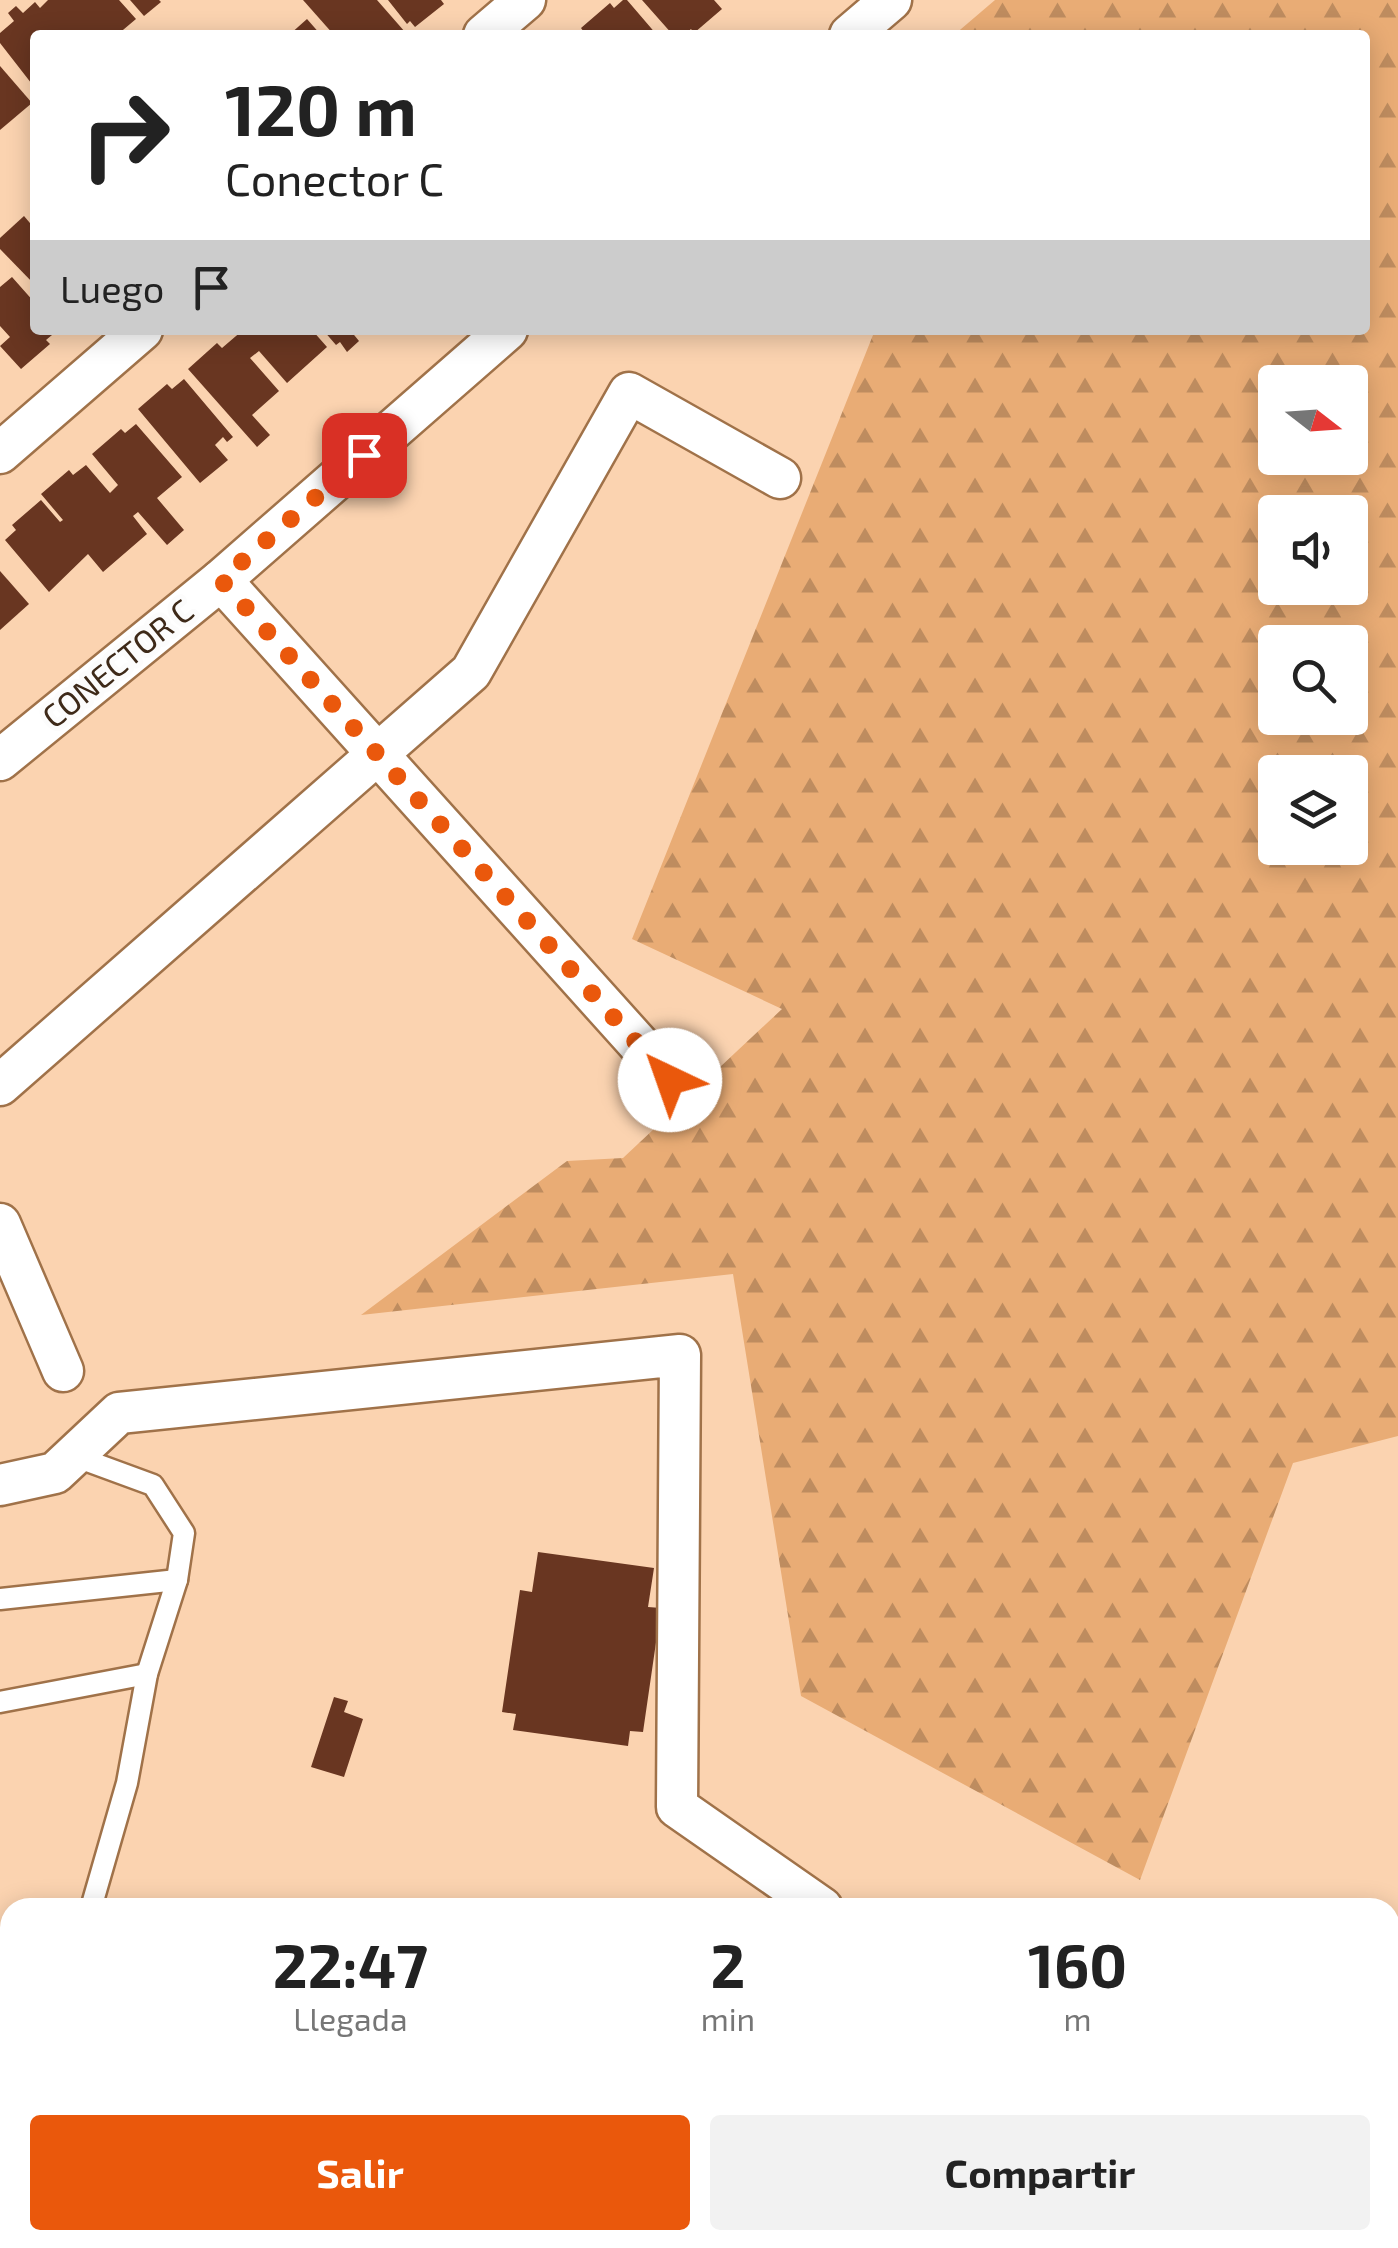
<!DOCTYPE html>
<html lang="es">
<head>
<meta charset="utf-8">
<style>
  body { margin:0; font-family:"Exo 2",sans-serif; background:#f2f2f2; color:#222; height:100vh; display:flex; flex-direction:column; font-size:38px; white-space:nowrap }
  * { box-sizing:border-box; margin:0 }
  p { font-size:32px; color:#767676 }
  .icon { flex:none; width:55px; height:55px; fill:none; stroke:currentColor; stroke-width:2; stroke-linecap:round; stroke-linejoin:round }
  .map { position:relative; flex:1; overflow:hidden }
  .details { position:absolute; left:0px; top:1898px; width:1400px; height:352px; display:flex; flex-direction:column; background:#fff; border-radius:30px 30px 0 0; box-shadow:0 5px 25px #0003 }
  .details>* { flex:none }
  .hud { position:absolute; left:30px; top:30px; width:1340px; height:305px; border-radius:10px; box-shadow:0 5px 25px #0003; background:#fff; color:#222; overflow:hidden }
  .needle { width:65px; rotate:107deg }
  .buttons { position:absolute; left:1258px; top:365px; display:grid; gap:20px }
  .buttons a { display:grid; place-items:center; width:110px; height:110px; border-radius:10px; background:#fff; box-shadow:0 5px 25px #0003; font-size:50px }
  .pin { position:absolute; display:grid; place-items:center; width:85px; height:85px; color:#fff; margin:-42px; border-radius:20px; box-shadow:0 5px 15px #0006 }
  .me { position:absolute; width:110px; margin:-55px; rotate:318deg; stroke-linejoin:round; filter:drop-shadow(0 0 8px #0008) }
  .turn { display:flex; align-items:center; gap:35px; height:210px; padding:0 30px; font-size:45px }
  .turn .icon { width:130px; height:130px; stroke-width:2.5 }
  .turn b { display:block; font-size:70px; line-height:85px }
  .then { display:flex; align-items:center; height:95px; padding:0 30px; background:#0003; gap:20px; font-size:38px }
  .eta { display:flex; justify-content:space-evenly; align-items:center; height:170px; text-align:center }
  .eta b { font-size:60px; font-weight:700; line-height:70px }
  .button { display:flex; gap:20px; margin-top:auto; padding:20px 30px }
  .button a { flex:1; height:115px; border-radius:10px; background:#ea580c; color:#fff; font-size:40px; font-weight:700; line-height:115px; text-align:center }
  .button a+a { background:#f2f2f2; color:#222 }
  .map>svg:first-child { display:block }
</style>
</head>
<body>
<div class="map">
<svg width="1398" height="2248" viewBox="0 0 1398 2248">
  <defs>
    <pattern id="forest-firs" width="22" height="20" patternUnits="userSpaceOnUse" patternTransform="scale(2.5)"><rect width="22" height="20" fill="#e9ac75"/><path d="M5 1l3.5 6h-7zM16 11l3.5 6h-7z" fill="#be8c5f"/></pattern>
  </defs>
  <rect width="100%" height="100%" fill="#fbd3b0"/>
  <path fill="url(#forest-firs)" fill-rule="evenodd" d="M995,0h403v1436l-105,27 -153,417 -339,-184 -68,-422 -372,41 206,-154 56,-3 159,-149 -150,-70 243,-609h490v-295h-411zM1275,382h75v76h-75zM1275,512h75v76h-75zM1275,642h75v76h-75zM1275,772h75v76h-75z"/>
  <g fill="#693621">
    <polygon points="48,0 119,0 136,19 117,35 35,35 35,88 0,43 0,33 14,21 8,13 16,6 23,13 35,2 40,8"/>
    <polygon points="130,0 159,0 161,2 144,16"/>
    <polygon points="303,0 377,0 405,32 401,35 334,35"/>
    <polygon points="388,0 441,0 444,4 415,27 410,21 407,24"/>
    <polygon points="623,0 627,0 657,35 586,35 581,28 610,3 614,8"/>
    <polygon points="642,0 714,0 722,9 694,33 691,29 684,35 673,35"/>
    <polygon points="307,19 321,35 289,35"/>
    <polygon points="0,66 32,103 0,130"/>
    <polygon points="24,216 35,229 35,285 0,249 0,238"/>
    <polygon points="12,277 35,303 35,330 58,330 46,340 50,344 21,369 0,346 10,337 0,326 0,287"/>
    <polygon points="243,330 312,330 327,347 287,383 259,351 250,358 279,391 252,415 270,435 257,447 188,369 217,343 222,348"/>
    <polygon points="323,330 350,330 359,341 347,352 340,342 336,345"/>
    <polygon points="184,379 233,437 227,442 223,437 215,445 228,460 200,483 138,409 167,384 172,389"/>
    <polygon points="136,424 182,477 157,498 184,530 167,545 138,512 133,516 147,534 103,572 88,554 49,592 5,540 16,530 12,525 41,500 60,522 63,520 41,494 69,470 73,475 86,465 110,493 118,485 92,454 121,429 125,433"/>
    <polygon points="0,571 29,604 0,630"/>
    <polygon points="538,1552 654,1568 648,1607 661,1608 643,1732 630,1731 628,1746 513,1730 516,1714 502,1712 520,1590 532,1592"/>
    <polygon points="334,1697 348,1701 344,1712 363,1719 344,1777 311,1767"/>
  </g>
  <g fill="none" stroke-linecap="round" stroke-linejoin="round">
    <defs>
      <g id="lane">
        <polyline points="74,1456 153,1485 184,1533 177,1580 147,1674 127,1783 91,1908"/>
        <polyline points="0,1599 177,1580"/>
        <polyline points="0,1702 147,1674"/>
        <polyline points="0,2228 10,2193"/>
        <polyline points="46,2240 81,2248"/>
        <polyline points="518,2248 519,2240"/>
      </g>
      <g id="street">
        <polyline points="484,35 525,0"/>
        <polyline points="850,35 891,0"/>
        <polyline points="0,453 142,330"/>
        <polyline points="221,580 670,1079"/>
        <polyline points="0,760 221,580 507,330"/>
        <polyline points="0,1085 471,672 629,393 780,478"/>
        <polyline points="0,1224 63,1371"/>
        <polyline points="0,1485 55,1473 119,1413 680,1355 677,1807 822,1908"/>
      </g>
    </defs>
    <use href="#lane" stroke="#a07249" stroke-width="25"/>
    <use href="#street" stroke="#a07249" stroke-width="45"/>
    <use href="#lane" stroke="#fff" stroke-width="20"/>
    <use href="#street" stroke="#fff" stroke-width="40"/>
  </g>
  <g fill="none" stroke-linecap="round" stroke-linejoin="round">
    <polyline stroke="#ea580c" stroke-width="18" stroke-dasharray="0 32.4" points="364,455 221,580 670,1080"/>
  </g>
  <g text-anchor="middle" stroke-width="10" stroke-linejoin="round" paint-order="stroke">
    <g font-size="32" fill="#3e2a19" stroke="#fcfcfc">
      <text transform="translate(118 664) rotate(-39)" y="11">CONECTOR C</text>
    </g>
  </g>
</svg>
<div class="buttons">
<a><svg class="needle" viewBox="-14 -14 28 28"><path d="M0-13l5 13h-10z" fill="#e53935"/><path d="M0 13l5-13h-10z" fill="#767676"/></svg></a>
<a><svg class="icon" aria-label="sound" viewBox="0 0 24 24"><path d="M4 9h4l5-4v14l-5-4H4zM17 9q2 3 0 6"/></svg></a>
<a><svg class="icon" aria-label="search" viewBox="0 0 24 24"><circle cx="10" cy="10" r="6"/><path d="M15 15l6 6"/></svg></a>
<a><svg class="icon" aria-label="layers" viewBox="0 0 24 24"><path d="M12 4l9 5-9 5-9-5zM3 14l9 5 9-5"/></svg></a>
</div>
<div class="pin" style="left:364px;top:455px;background:#d93025"><svg class="icon" aria-label="arrive" viewBox="0 0 24 24"><path d="M6 21V4h12l-3 4 3 4H6"/></svg></div>
<svg class="me" style="left:670px;top:1080px" viewBox="-20 -20 40 40"><circle r="19" fill="#fff"/><path d="M0-13L10 11 0 6-10 11z" fill="#ea580c"/></svg>
<div class="hud">
<div class="turn"><svg class="icon" aria-label="right" viewBox="0 0 24 24"><path d="M7 20v-9h11M14 6l5 5-5 5"/></svg><div><b>120 m</b>Conector C</div></div>
<div class="then">Luego<svg class="icon" aria-label="arrive" viewBox="0 0 24 24"><path d="M6 21V4h12l-3 4 3 4H6"/></svg></div>
</div>
<section class="details">
<div class="eta">
<div><b>22:47</b><p>Llegada</p></div>
<div><b>2</b><p>min</p></div>
<div><b>160</b><p>m</p></div>
</div>
<div class="button"><a>Salir</a><a>Compartir</a></div>
</section>
</div>
</body>
</html>
